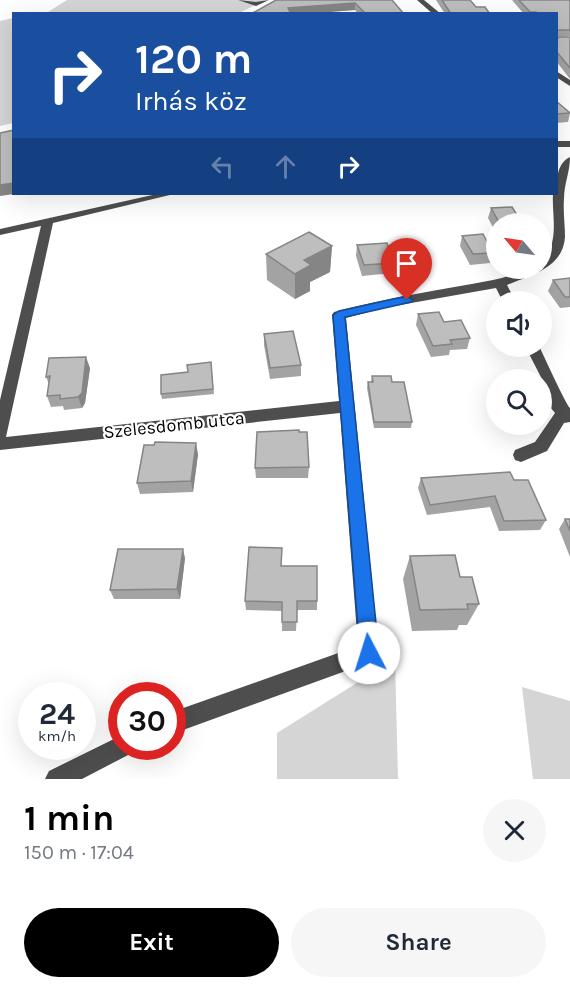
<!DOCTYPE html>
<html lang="en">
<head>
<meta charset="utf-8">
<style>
  body { margin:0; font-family:Karla,sans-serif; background:#f6f6f7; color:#1f2937; height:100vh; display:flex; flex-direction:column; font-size:22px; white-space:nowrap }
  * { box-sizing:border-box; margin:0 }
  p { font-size:20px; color:#747a83 }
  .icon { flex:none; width:33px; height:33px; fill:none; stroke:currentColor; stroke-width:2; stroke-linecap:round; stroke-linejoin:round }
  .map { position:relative; height:779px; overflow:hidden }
  .panel { display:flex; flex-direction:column; background:#fff; flex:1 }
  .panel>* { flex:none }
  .hud { position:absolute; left:12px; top:12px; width:546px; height:183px; border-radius:0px; box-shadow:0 6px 24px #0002; background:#1a4fa0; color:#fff; overflow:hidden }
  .needle { width:39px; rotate:299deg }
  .fabs { position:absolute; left:486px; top:213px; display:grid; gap:12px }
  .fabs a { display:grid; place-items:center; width:66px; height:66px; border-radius:50%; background:#fff; box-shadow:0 6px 24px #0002; font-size:30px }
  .speed { position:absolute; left:18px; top:682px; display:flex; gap:12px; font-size:30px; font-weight:700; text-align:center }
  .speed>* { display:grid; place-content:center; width:78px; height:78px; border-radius:50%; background:#fff; box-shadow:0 6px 24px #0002; line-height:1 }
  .speed small { font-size:15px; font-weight:400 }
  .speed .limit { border:9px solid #d22; background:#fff; color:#111 }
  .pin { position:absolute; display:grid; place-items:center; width:51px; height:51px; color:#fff; margin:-62px -26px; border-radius:50% 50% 50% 0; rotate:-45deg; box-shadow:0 0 6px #0007 }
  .pin .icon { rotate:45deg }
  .me { position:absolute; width:66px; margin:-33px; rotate:355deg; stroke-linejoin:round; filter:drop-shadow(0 0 4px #0008) }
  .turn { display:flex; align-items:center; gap:21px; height:126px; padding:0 24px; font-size:27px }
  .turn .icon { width:78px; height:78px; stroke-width:2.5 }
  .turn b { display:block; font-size:42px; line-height:51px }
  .lanes { display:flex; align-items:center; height:57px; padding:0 24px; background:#0003; justify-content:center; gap:30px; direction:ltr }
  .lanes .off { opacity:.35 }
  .round { display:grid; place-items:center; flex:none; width:63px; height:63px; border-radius:32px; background:#f6f6f7 }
  .headline { display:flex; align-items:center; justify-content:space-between; height:102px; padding:0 24px }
  h1 { font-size:36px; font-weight:700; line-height:45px; color:#000 }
  .button { display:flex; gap:12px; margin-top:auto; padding:12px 24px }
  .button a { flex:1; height:69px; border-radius:36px; background:#000; color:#fff; font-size:24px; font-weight:700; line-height:69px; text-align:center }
  .button a+a { background:#f6f6f7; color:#1f2937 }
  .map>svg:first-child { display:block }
</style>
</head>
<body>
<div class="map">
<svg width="570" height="779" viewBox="0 0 570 779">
  <rect width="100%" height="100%" fill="#fff"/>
  <g fill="#d5d5d5">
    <polygon points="67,0 266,0 239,13 38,14 48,12"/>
    <polygon points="13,18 13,123 0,126 0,21"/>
    <polygon points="395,659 398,779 277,779 277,733"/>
    <polygon points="522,687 570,701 570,779 533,779"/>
  </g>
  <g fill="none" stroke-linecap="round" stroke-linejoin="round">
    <g fill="#4e4e4e" fill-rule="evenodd">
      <polygon points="238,0 256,2 269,0 256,6"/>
      <polygon points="417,0 424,0 441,14 433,14"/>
      <polygon points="556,71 570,80 570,86 556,77"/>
      <rect x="556" y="141" width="14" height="6"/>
      <path d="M570,157c0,15 -6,27 -6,42 -1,13 1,25 1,38 -2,31 -34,38 -58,48l9,17h-13l-7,-14 -113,20 -37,10 33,335 -3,7 -204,74v-22l186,-66 -18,-233 -340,37v-50l41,-174 -41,9v-6l157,-35h17l-121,29 -47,214 333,-36 -7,-86 2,-3c52,-14 106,-22 159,-32 17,-3 30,-12 49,-12 0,-10 8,-14 10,-25 4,-16 0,-33 1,-49h3c0,-13 1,-31 14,-37z"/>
      <path d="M525,346h14c5,10 27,59 31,62v14l-6,1 -17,28 -26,11 -6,-2 -2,-5 2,-5 20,-8 20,-29 -5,-6 -5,-22z"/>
      <polygon points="122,735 122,747 133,747 130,754 82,779 45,779 49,771"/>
    </g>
  </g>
  <g fill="#a3a3a3">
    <polygon points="392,0 404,14 358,14 355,10 251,14"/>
    <polygon points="436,0 470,0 476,7 490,14 445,14"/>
    <polygon points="512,0 570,0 570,36 556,37 556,14 524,14"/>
    <polygon points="570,37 570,79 556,61 556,40"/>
    <polygon points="556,101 570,113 568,122 556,123"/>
    <polygon points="491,208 522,223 522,224 496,224 496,233 488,218"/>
    <polygon points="462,236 493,253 490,263 470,265 460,246"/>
    <polygon points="357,245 394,263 393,273 362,276 356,256"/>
    <polygon points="332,246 330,272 310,282 310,291 295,299 267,280 266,254"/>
    <polygon points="570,278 570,307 560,308 548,291 553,280"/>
    <polygon points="418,314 444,322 470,338 467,349 450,350 449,355 431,357 416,325"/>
    <polygon points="264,334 301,365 301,376 270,379 264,345"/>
    <polygon points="211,362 214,394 162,399 161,394"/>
    <polygon points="90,368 85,403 82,408 64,410 63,406 51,407 47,396 49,384 46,377"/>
    <polygon points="372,376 392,382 412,422 411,428 374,428 367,388 368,382 371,382"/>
    <polygon points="299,432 309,467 308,478 256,478 255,468"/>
    <polygon points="198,454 193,492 140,494 137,483"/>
    <polygon points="421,478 514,480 546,520 540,530 499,531 490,507 427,515 418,488"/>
    <polygon points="565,519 570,519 570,557 559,529"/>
    <polygon points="410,556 460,577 479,604 467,625 459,625 457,630 412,631 403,579"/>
    <polygon points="185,558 180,599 114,599 110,590"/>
    <polygon points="282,566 317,601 317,610 297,610 296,631 282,631 282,611 246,610 245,601"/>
  </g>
  <g fill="#858585">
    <polygon points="355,3 355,10 306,14 288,14 288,8"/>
    <polygon points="14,183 14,194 0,196 0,185"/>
    <polygon points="332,246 330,272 310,282 310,291 295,299 295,274 304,260"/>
    <polygon points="86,357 90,368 85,403 82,408 78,397"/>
    <polygon points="196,443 198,454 193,492 191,481"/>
    <polygon points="183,549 185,558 180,599 177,589"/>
  </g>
  <g fill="#bebebe" stroke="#858585" stroke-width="1.5">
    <polygon points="276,0 392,0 404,14 366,14 355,3 288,8 291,14 251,14"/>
    <polygon points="442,0 470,0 476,7 485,7 490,14 451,14"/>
    <polygon points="519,0 570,0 570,30 556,30 556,14 538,14 536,12 530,12"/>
    <polygon points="559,37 570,37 570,68 556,51 556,40"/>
    <polygon points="556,101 570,113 556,114"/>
    <polygon points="14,130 14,183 0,185 0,133"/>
    <polygon points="512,207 522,223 500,224 491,208"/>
    <polygon points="309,232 332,246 304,260 311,265 295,274 266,254"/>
    <polygon points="483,234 493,253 473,254 462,236"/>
    <polygon points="387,243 394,263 364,265 357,245"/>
    <polygon points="570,278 570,297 565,297 553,280"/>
    <polygon points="439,312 444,322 461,320 470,338 450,340 452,344 433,346 418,314"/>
    <polygon points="293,331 301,365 270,368 264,334"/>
    <polygon points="86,357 82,393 78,397 60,399 60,395 47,396 50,376 46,377 49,358"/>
    <polygon points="211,362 213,389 161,394 161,375 188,372 187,365"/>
    <polygon points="372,376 391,376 392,382 404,382 412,422 374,422 368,382 373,382"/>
    <polygon points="299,430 299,432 307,432 309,467 255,468 257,432"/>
    <polygon points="155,442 196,443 191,481 137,483 144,445 154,445"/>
    <polygon points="510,472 514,480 528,480 546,520 504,521 495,496 430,505 421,478"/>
    <polygon points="565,519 570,519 570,531"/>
    <polygon points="249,547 282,548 281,566 317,566 317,601 297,601 297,622 282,622 282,602 245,601"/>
    <polygon points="118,549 183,549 177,589 110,590"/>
    <polygon points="455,555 460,577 472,577 479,604 467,604 468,609 420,610 410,556"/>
  </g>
  <polygon fill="#1a73e8" stroke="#114b97" stroke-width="1.5" points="407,296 413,300 411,302 345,317 379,653 376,660 369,663 363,660 360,653 333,315 339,311"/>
  <g text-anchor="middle" stroke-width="4.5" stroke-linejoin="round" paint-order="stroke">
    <g font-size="18" fill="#000" stroke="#fff">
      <text transform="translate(174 425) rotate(-6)" y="6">Szelesdomb utca</text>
    </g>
  </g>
</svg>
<div class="fabs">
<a><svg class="needle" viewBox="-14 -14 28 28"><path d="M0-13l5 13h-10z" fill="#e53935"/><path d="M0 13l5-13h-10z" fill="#747a83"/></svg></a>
<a><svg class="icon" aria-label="sound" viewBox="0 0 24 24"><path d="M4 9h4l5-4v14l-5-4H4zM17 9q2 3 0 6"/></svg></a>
<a><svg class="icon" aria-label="search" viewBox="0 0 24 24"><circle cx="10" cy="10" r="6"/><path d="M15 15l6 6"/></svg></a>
</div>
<div class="speed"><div>24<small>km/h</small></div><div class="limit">30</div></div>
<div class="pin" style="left:407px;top:300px;background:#d93025"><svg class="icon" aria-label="arrive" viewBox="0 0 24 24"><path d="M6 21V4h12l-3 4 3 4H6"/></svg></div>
<svg class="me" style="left:369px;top:653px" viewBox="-20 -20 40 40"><circle r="19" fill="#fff"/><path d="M0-13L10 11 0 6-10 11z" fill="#1a73e8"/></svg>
<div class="hud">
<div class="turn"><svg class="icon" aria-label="right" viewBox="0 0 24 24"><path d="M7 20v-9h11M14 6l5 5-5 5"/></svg><div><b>120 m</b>Irhás köz</div></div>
<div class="lanes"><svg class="icon off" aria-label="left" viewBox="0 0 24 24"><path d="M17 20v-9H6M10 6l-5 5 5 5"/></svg><svg class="icon off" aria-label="ahead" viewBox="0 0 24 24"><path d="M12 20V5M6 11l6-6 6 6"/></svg><svg class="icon" aria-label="right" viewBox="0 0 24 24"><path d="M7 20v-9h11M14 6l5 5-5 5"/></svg></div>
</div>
</div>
<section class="panel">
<div class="headline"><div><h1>1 min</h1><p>150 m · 17:04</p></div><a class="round"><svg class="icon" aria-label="close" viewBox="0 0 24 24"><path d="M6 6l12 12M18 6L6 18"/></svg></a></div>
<div class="button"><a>Exit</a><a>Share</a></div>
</section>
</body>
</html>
